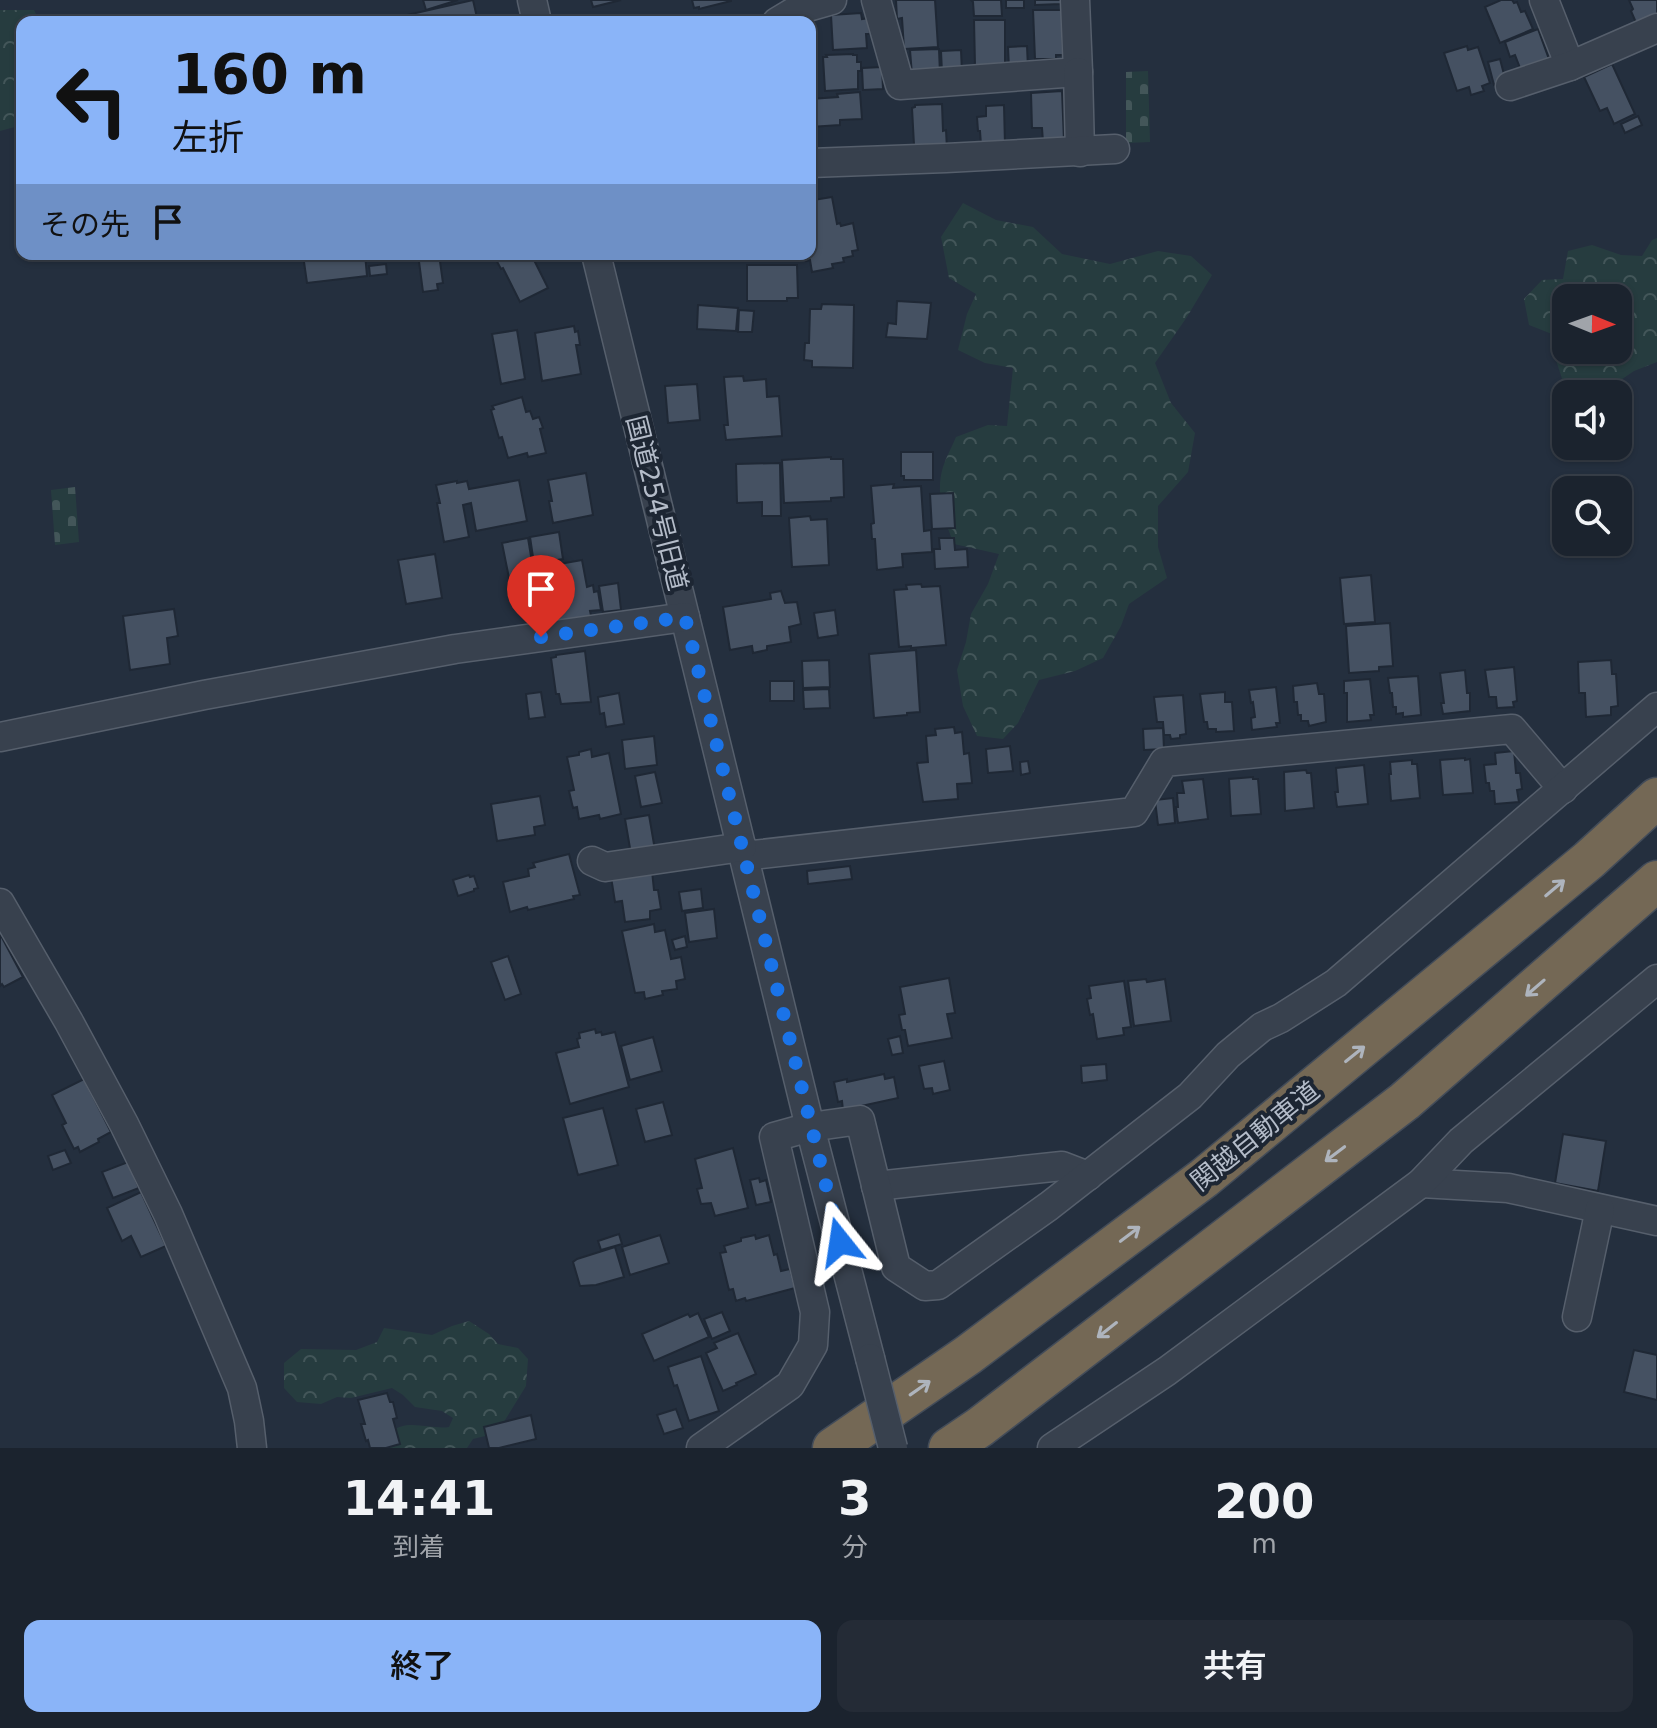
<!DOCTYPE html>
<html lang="ja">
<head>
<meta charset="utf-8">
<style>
  body { margin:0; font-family:"DejaVu Sans","Noto Sans JP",sans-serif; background:#242b36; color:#f1f3f6; height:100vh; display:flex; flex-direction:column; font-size:30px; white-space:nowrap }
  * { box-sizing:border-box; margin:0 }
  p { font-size:26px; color:#a0a4aa }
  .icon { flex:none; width:44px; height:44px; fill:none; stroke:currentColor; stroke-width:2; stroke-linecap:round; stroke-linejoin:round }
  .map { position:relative; height:1448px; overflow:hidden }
  .details { display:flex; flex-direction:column; background:#1b232e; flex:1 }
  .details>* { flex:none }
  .top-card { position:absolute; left:16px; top:16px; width:800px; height:244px; border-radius:16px; box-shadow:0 2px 6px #0004,0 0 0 2px #39404a; background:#8ab4f8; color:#111; overflow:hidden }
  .needle { width:52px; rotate:91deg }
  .fabs { position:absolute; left:1552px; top:284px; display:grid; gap:16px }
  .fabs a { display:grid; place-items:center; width:80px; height:80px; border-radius:16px; background:#1b232e; box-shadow:0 2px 6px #0004,0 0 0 2px #39404a; font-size:40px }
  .pin { position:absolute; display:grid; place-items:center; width:68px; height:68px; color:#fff; margin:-82px -34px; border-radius:50% 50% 50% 0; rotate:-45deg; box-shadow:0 0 8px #0007 }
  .pin .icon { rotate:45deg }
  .me { position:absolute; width:88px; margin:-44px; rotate:345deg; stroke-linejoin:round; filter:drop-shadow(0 0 6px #0008) }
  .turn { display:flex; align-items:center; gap:28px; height:168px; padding:0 24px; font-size:36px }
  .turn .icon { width:104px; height:104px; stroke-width:2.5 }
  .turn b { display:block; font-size:56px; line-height:68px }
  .then { display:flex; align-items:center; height:76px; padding:0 24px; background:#0003; gap:16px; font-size:30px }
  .eta { display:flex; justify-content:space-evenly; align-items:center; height:136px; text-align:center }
  .eta b { font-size:48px; font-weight:600; line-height:56px }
  .cta { display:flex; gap:16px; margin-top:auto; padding:16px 24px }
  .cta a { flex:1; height:92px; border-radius:16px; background:#8ab4f8; color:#111; font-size:32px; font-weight:600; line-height:92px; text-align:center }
  .cta a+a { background:#242b36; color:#f1f3f6 }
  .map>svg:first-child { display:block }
</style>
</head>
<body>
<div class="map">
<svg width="1657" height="1448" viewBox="0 0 1657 1448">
  <defs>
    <pattern id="forest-crowns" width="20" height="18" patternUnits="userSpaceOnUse" patternTransform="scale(2)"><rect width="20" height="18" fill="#263c3f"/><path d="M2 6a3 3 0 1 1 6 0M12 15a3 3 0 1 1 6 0" fill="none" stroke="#435659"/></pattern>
    <pattern id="cemetery-stones" width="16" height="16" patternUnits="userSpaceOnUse" patternTransform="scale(2)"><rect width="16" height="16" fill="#263c3f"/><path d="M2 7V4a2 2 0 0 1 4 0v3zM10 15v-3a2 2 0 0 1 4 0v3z" fill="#435659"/></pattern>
  </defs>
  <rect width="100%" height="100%" fill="#242f3e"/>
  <g fill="url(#forest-crowns)" fill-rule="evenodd">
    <polygon points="0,10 34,10 40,22 22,22 22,125 0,131"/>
    <path d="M963,203l33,17 37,7 29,27 48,10 48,-13 33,5 21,19 -25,42 -32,46 16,40 24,30 -7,39 -30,34v41l9,31 -38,26 -8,22 -18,32 -28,13 -36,9 -21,43 -15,16 -26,-3 -14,-30 -6,-36 9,-28 5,-28 17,-30 11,-30 -45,-10c-10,-24 -19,-51 -11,-77 3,-10 9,-20 13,-30l32,-12 19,1 6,-58 -28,-5 -27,-13 9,-36 9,-20 -27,-16 -8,-41z"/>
    <path d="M1657,238v124l-23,9 -34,23h-33l-12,-37 -3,-23 -23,-9 -5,-26 18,-19 21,-1 5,-28 24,-6 29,10 21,1 10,-16zM1618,298v52h-52v-52z"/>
    <path d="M469,1321l20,13 9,10 20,4 10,11 -2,27 -29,47 -24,6 -6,9h-86c3,-5 6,-12 11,-16 14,-14 39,-2 57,-5l4,-9 -11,-7 -27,-4 -12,-12 -11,-7 -41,10 -14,-1 -16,7 -24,-2 -13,-14v-25l17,-14 55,1 21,-8 7,-14 48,7 20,-9z"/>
  </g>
  <g fill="url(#cemetery-stones)">
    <polygon points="1148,71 1150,142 1126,143 1126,72"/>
    <polygon points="75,487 79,542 55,545 51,490"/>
  </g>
  <g fill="#455162" stroke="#1f2835" stroke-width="2">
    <polygon points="423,0 458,0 426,10"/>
    <polygon points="473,0 478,22 409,22 407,15"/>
    <polygon points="591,0 621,0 593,7"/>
    <polygon points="692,0 731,0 731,1 699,9 699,7 694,8"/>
    <polygon points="896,0 935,0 938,47 904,49 902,18 897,19"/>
    <polygon points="971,0 1001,0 1002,16 974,16 973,2"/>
    <rect x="1006" y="0" width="18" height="8"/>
    <polygon points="1035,0 1061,0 1061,4 1035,5"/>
    <polygon points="1501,0 1512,0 1514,3 1517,2 1521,12 1525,11 1533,29 1500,43 1485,7"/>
    <polygon points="1629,0 1657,0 1657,17 1637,25 1631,11 1633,9"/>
    <polygon points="1033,10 1062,10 1063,55 1056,55 1056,59 1035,59"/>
    <polygon points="861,13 862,19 869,18 870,34 866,34 867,48 833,50 831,15"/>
    <polygon points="974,20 1005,20 1005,65 975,66"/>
    <polygon points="1538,29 1550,62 1522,73 1515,55 1510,57 1505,42"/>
    <polygon points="1027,46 1028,68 1009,69 1008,47"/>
    <polygon points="1467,46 1468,50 1478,47 1490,83 1482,86 1484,91 1471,95 1469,87 1457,91 1444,53"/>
    <polygon points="939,49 940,74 912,75 910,50"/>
    <polygon points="961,50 962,72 942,73 941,51"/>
    <polygon points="853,54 853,55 857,55 857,62 861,62 861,71 858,71 858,89 825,91 823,57 827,57 826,55"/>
    <polygon points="1500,59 1506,82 1494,85 1488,62"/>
    <polygon points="1612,64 1635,114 1614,124 1607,108 1600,111 1584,77"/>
    <polygon points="882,67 883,89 863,90 862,68"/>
    <polygon points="1062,91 1064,141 1043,142 1042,128 1032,128 1031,93"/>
    <polygon points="860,92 862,119 840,120 840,125 810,127 810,99 838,97 837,94"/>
    <polygon points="942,104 943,131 946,130 947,149 917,150 917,145 914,145 912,108 915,107 915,105"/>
    <polygon points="1004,105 1005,145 981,145 980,131 978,131 977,117 986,116 986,106"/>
    <polygon points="1638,116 1642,125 1625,133 1621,124"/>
    <polygon points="812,195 814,200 832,197 837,224 840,223 841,226 853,223 858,250 852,251 853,256 843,258 844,262 832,264 833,268 812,272 810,260 806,261 804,254 810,254 810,196"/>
    <polygon points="311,254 365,254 367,276 307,283 303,255"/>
    <polygon points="418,254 439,254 443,283 437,284 438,290 423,292"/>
    <polygon points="493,254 531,254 548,288 520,302 503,268 501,269"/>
    <polygon points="386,264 387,274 370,276 369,266"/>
    <polygon points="747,265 797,265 798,298 787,298 787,301 747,301"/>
    <polygon points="897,301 931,303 927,339 886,337 888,323 896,324"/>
    <polygon points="822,304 854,305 853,368 812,367 812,361 804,360 805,343 809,343 810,309 821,309"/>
    <polygon points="698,305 738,308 736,331 697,329"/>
    <polygon points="739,310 754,311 752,332 738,332"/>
    <polygon points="574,326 575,332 578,331 580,345 576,345 581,374 542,381 535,333"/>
    <polygon points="517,330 525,379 501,384 492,334"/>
    <polygon points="743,376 744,381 766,379 767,397 779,396 782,436 726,440 724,425 728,425 724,377"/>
    <polygon points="697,384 700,420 668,423 665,386"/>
    <polygon points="522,397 526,412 530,411 533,419 539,417 543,428 540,429 546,453 528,457 527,453 508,458 502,437 499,438 491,410 494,409 492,406"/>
    <polygon points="901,452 933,452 933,480 904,480 904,476 901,476"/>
    <polygon points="831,457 831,459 843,459 844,497 831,498 831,501 784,503 782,460"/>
    <polygon points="780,463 781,516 762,516 762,502 737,503 736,464"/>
    <polygon points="586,473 593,515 553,523 549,501 552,501 548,480"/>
    <polygon points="519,480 527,521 476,531 471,503 463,505 469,537 444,542 437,503 440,503 436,485 457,481 457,483 467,481 469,489"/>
    <polygon points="894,484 893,488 921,486 924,531 931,530 932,552 902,554 903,567 877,570 875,539 872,539 871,524 874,523 871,486"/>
    <polygon points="953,493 955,528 932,529 930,494"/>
    <polygon points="810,516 811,520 827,519 829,565 792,567 789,518"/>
    <polygon points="559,532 563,559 534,564 530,537"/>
    <polygon points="528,538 534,574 509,578 502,543"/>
    <polygon points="939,538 954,538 955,550 967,549 968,567 935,569 934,549 940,549"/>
    <polygon points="435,554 442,598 406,604 398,560"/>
    <polygon points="582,560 587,587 593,585 594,592 598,591 601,610 590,611 592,620 557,625 548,566"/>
    <polygon points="1371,575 1375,622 1344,624 1340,578"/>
    <polygon points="618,583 621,610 603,612 599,586"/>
    <polygon points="921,584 922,587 940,586 946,645 911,648 911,646 899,647 894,590 907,589 906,585"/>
    <polygon points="781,591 785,603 797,602 801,624 789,627 791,642 767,646 767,650 753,653 752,646 730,650 723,607 771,599 770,593"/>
    <polygon points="174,609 178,636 167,638 170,664 130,670 123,616"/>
    <polygon points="835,610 838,635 818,638 814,613"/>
    <polygon points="1390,623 1393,666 1379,667 1379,671 1349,673 1346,626"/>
    <polygon points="916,650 920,712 907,713 907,715 874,718 869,654"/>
    <polygon points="585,651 591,702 561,704 559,694 556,694 551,658 556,657 556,655"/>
    <polygon points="829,660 830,687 803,688 802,661"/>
    <polygon points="1611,660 1612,674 1616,674 1618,706 1611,707 1611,715 1586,717 1585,693 1579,693 1578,662"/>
    <polygon points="1514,667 1517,701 1513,702 1514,707 1497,708 1496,697 1489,697 1485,670"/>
    <polygon points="1465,670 1467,693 1470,693 1470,711 1443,714 1441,703 1444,703 1440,673"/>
    <polygon points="1418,676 1421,715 1403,717 1403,713 1396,714 1396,707 1393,707 1392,693 1390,693 1388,678"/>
    <polygon points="1370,679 1374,715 1370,715 1371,720 1347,722 1347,693 1344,693 1344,681"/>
    <rect x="770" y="681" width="24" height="20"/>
    <polygon points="1317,683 1319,694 1324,694 1326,722 1309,726 1308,721 1301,721 1301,715 1298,715 1297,702 1294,702 1293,686"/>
    <polygon points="1276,687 1280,723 1276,723 1277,727 1252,730 1251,718 1255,717 1253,702 1251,703 1249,690"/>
    <polygon points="829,689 830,708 804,709 803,690"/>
    <polygon points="541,692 545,717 529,719 526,694"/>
    <polygon points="1225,692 1225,702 1232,702 1234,731 1216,732 1216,729 1208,729 1207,722 1204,722 1200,694"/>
    <polygon points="619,693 624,724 606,727 604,713 600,714 598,697"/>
    <polygon points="1183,695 1186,734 1180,735 1180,738 1171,739 1170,735 1164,735 1163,722 1157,722 1154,697"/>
    <polygon points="954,727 955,733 962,732 964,754 969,753 972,783 957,784 958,799 923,802 917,763 928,762 926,736 936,735 935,729"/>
    <polygon points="1163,728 1164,749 1144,750 1143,729"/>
    <polygon points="654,736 657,765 625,769 622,740"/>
    <polygon points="1010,746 1013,771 988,773 986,749"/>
    <polygon points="591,749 592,757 609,753 621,814 600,819 599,815 579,819 577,807 573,808 569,791 574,790 567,757 579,755 579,752"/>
    <polygon points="1514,751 1516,773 1520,773 1522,789 1517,790 1519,802 1495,804 1494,791 1490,791 1489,783 1486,783 1484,765 1496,764 1495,753"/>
    <polygon points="1465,758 1465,760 1470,759 1473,793 1443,795 1440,760"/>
    <polygon points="1412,760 1412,764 1417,764 1420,798 1391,801 1389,774 1391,774 1390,762"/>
    <polygon points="1028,761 1030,773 1021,775 1020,762"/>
    <polygon points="1364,765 1368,804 1337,807 1335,792 1338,792 1336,768"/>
    <polygon points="1306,770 1307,773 1311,773 1314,808 1285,811 1284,772"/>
    <polygon points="655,772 662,803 641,807 635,776"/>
    <polygon points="1253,777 1253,779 1258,779 1261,814 1231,816 1229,779"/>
    <polygon points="1203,779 1208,819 1178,823 1176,807 1178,807 1177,793 1184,793 1182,781"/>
    <polygon points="540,796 545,825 534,827 535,835 497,841 491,804"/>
    <polygon points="1173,798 1175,823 1158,825 1155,800"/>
    <polygon points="649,815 655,850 631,854 625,819"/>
    <polygon points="569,854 580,895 573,896 574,899 528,910 527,907 510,912 503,882 529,876 528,869 535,867 533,863"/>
    <polygon points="850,866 852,879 808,884 807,871"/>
    <polygon points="652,871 654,890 658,890 661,909 650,911 650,919 625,922 622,901 615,902 611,877"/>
    <polygon points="469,875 470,877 474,876 478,888 474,889 474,891 458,896 453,880"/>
    <polygon points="701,889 703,908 682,911 679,892"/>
    <polygon points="714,909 717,938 689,942 685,913"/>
    <polygon points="654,924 655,932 665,930 671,959 681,957 685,979 676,981 677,989 662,991 663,995 645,999 644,992 635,993 622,931"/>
    <polygon points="0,934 23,977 4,987 2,984 0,986"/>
    <polygon points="685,936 687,947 675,950 672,940"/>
    <polygon points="508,956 521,994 505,1000 491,962"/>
    <polygon points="949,978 955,1013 947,1014 952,1038 908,1046 905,1030 902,1030 899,1015 905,1014 900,987"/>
    <polygon points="1146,979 1147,982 1165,979 1171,1021 1134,1026 1128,981"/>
    <polygon points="1124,981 1131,1027 1123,1028 1124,1035 1097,1039 1093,1014 1090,1015 1087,999 1091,998 1089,986"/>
    <polygon points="595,1029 596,1033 601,1032 602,1035 615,1032 629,1087 570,1104 556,1053 579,1047 577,1039 580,1038 579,1033"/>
    <polygon points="900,1036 903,1053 892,1055 888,1039"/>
    <polygon points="653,1037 662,1071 630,1080 621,1046"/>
    <polygon points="944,1061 950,1090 933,1094 932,1088 924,1089 919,1066"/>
    <polygon points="1106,1064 1107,1080 1082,1083 1081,1066"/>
    <polygon points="884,1074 885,1079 894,1077 898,1098 843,1110 842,1101 838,1102 834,1082 847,1079 847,1082"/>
    <polygon points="84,1079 111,1132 98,1139 99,1142 80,1152 78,1147 74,1149 62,1125 66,1123 52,1095"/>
    <polygon points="663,1102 672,1135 645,1142 636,1109"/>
    <polygon points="603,1108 618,1165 578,1175 563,1118"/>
    <polygon points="1563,1134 1606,1141 1598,1191 1555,1183"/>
    <polygon points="733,1148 748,1208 715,1216 711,1203 701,1204 697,1189 702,1188 695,1159"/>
    <polygon points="65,1150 71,1163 53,1170 48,1156"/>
    <polygon points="128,1162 139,1188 113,1198 102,1172"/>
    <polygon points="759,1178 760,1182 766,1180 771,1202 756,1205 750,1180"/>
    <polygon points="141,1192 166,1246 141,1257 131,1236 122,1241 107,1208"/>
    <polygon points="619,1234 622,1244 601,1250 598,1241"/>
    <polygon points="660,1235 669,1263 630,1275 622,1247"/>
    <polygon points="755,1235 756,1239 769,1235 774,1255 777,1254 781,1271 790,1269 795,1288 746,1301 745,1298 736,1301 733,1289 729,1290 720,1253 726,1252 724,1246 741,1241 741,1238"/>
    <polygon points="615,1247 624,1277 596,1285 580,1286 573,1262 577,1259"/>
    <polygon points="722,1312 730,1331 712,1339 704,1319"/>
    <polygon points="698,1313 709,1337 654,1361 642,1334 688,1314 690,1317"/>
    <polygon points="738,1333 756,1374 736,1383 737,1385 723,1391 706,1353 717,1348 714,1343"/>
    <polygon points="1634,1350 1657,1355 1657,1400 1624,1392"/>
    <polygon points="701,1356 719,1411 689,1421 677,1385 674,1386 668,1367"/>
    <polygon points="387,1393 390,1402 393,1402 397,1418 393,1419 400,1444 386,1448 370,1448 368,1440 366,1441 361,1424 365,1424 358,1400"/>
    <polygon points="676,1409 683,1428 664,1434 657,1415"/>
    <polygon points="531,1415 536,1439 499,1448 489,1448 484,1427"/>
  </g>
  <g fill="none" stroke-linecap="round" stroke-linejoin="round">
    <defs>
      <g id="minor">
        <polyline points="532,0 537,22"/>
        <polyline points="876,0 900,85 1078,72 1075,0"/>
        <polyline points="1544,0 1570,66"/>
        <polyline points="777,22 797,10 832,0"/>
        <polyline points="1078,72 1080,152"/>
        <polyline points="1510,86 1570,66 1657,28"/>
        <polyline points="810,163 946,158 1115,149"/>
        <polyline points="596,254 810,1127 870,1358"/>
        <polyline points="0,737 204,695 455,649 685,617"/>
        <polyline points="744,856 1134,812 1164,762 1512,729 1563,789"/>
        <polyline points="592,861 605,867 742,847"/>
        <polyline points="0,903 69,1022 124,1124 168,1214 242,1388 249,1421 252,1448"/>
        <polyline points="1421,1183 1508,1188 1657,1221"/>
        <polyline points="876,1186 1062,1166 1088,1176"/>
        <polyline points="1577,1317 1600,1209"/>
        <polyline points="701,1448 790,1385 813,1345 815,1312 774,1137 810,1127 860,1120 896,1267 925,1286 938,1285 1049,1206 1190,1096 1228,1055 1262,1027 1281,1018 1336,983 1657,707"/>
        <polyline points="1052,1448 1167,1371 1421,1183 1461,1141 1657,979"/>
      </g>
      <g id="highway">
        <polyline points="833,1448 968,1355 1204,1178 1589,860 1657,798"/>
        <polyline points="949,1448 980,1427 1405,1101 1657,881"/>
      </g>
    </defs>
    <use href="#minor" stroke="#565f6c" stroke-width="31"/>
    <use href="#highway" stroke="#434c59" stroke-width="43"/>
    <use href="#minor" stroke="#38414e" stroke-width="28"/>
    <use href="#highway" stroke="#746855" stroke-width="40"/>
    <defs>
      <polyline id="minor-bridge" points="870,1358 893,1448"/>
    </defs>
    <use href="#minor-bridge" stroke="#565f6c" stroke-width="31" stroke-linecap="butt"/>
    <use href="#minor-bridge" stroke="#38414e" stroke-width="28"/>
  </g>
  <defs><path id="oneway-shaft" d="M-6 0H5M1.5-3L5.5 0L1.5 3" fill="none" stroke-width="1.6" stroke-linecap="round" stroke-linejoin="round" transform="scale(2)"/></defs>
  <g stroke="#aeb4bd">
    <use href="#oneway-shaft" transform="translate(1555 888) rotate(-40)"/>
    <use href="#oneway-shaft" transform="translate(1535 988) rotate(139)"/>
    <use href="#oneway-shaft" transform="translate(1355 1054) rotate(-39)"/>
    <use href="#oneway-shaft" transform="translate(1335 1154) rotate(143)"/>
    <use href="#oneway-shaft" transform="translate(1130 1234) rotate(-37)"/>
    <use href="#oneway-shaft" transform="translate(1107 1330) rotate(142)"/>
    <use href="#oneway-shaft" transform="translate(920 1388) rotate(-35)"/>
  </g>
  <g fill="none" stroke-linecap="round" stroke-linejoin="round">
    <polyline stroke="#1a73e8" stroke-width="14" stroke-dasharray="0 25.2" points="541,637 685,617 840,1242"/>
  </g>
  <g text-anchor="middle" stroke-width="8" stroke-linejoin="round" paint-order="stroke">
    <g font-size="26" fill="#b4bcc9" stroke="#1d2633">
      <text transform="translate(657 503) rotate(76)" y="9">国道254号旧道</text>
      <text transform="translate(1255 1136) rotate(-39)" y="9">関越自動車道</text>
    </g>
  </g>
</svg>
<div class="fabs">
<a><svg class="needle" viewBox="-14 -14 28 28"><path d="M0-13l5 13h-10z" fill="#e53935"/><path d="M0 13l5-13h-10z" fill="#a0a4aa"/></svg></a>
<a><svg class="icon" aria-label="sound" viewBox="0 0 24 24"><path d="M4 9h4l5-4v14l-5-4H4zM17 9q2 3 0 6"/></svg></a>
<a><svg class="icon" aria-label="search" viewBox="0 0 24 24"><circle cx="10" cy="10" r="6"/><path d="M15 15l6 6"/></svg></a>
</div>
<div class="pin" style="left:541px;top:637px;background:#d93025"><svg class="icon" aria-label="arrive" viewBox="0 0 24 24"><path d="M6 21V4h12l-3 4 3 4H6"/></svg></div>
<svg class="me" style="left:840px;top:1242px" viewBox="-20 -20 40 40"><path d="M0-17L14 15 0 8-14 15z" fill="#1a73e8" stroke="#fff" stroke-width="4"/></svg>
<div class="top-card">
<div class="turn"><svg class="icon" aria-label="left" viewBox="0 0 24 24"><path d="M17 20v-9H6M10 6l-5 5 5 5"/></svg><div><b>160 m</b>左折</div></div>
<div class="then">その先<svg class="icon" aria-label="arrive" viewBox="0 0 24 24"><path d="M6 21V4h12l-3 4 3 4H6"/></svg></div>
</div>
</div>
<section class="details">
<div class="eta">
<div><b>14:41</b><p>到着</p></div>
<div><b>3</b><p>分</p></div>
<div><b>200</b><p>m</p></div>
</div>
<div class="cta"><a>終了</a><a>共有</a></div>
</section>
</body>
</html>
